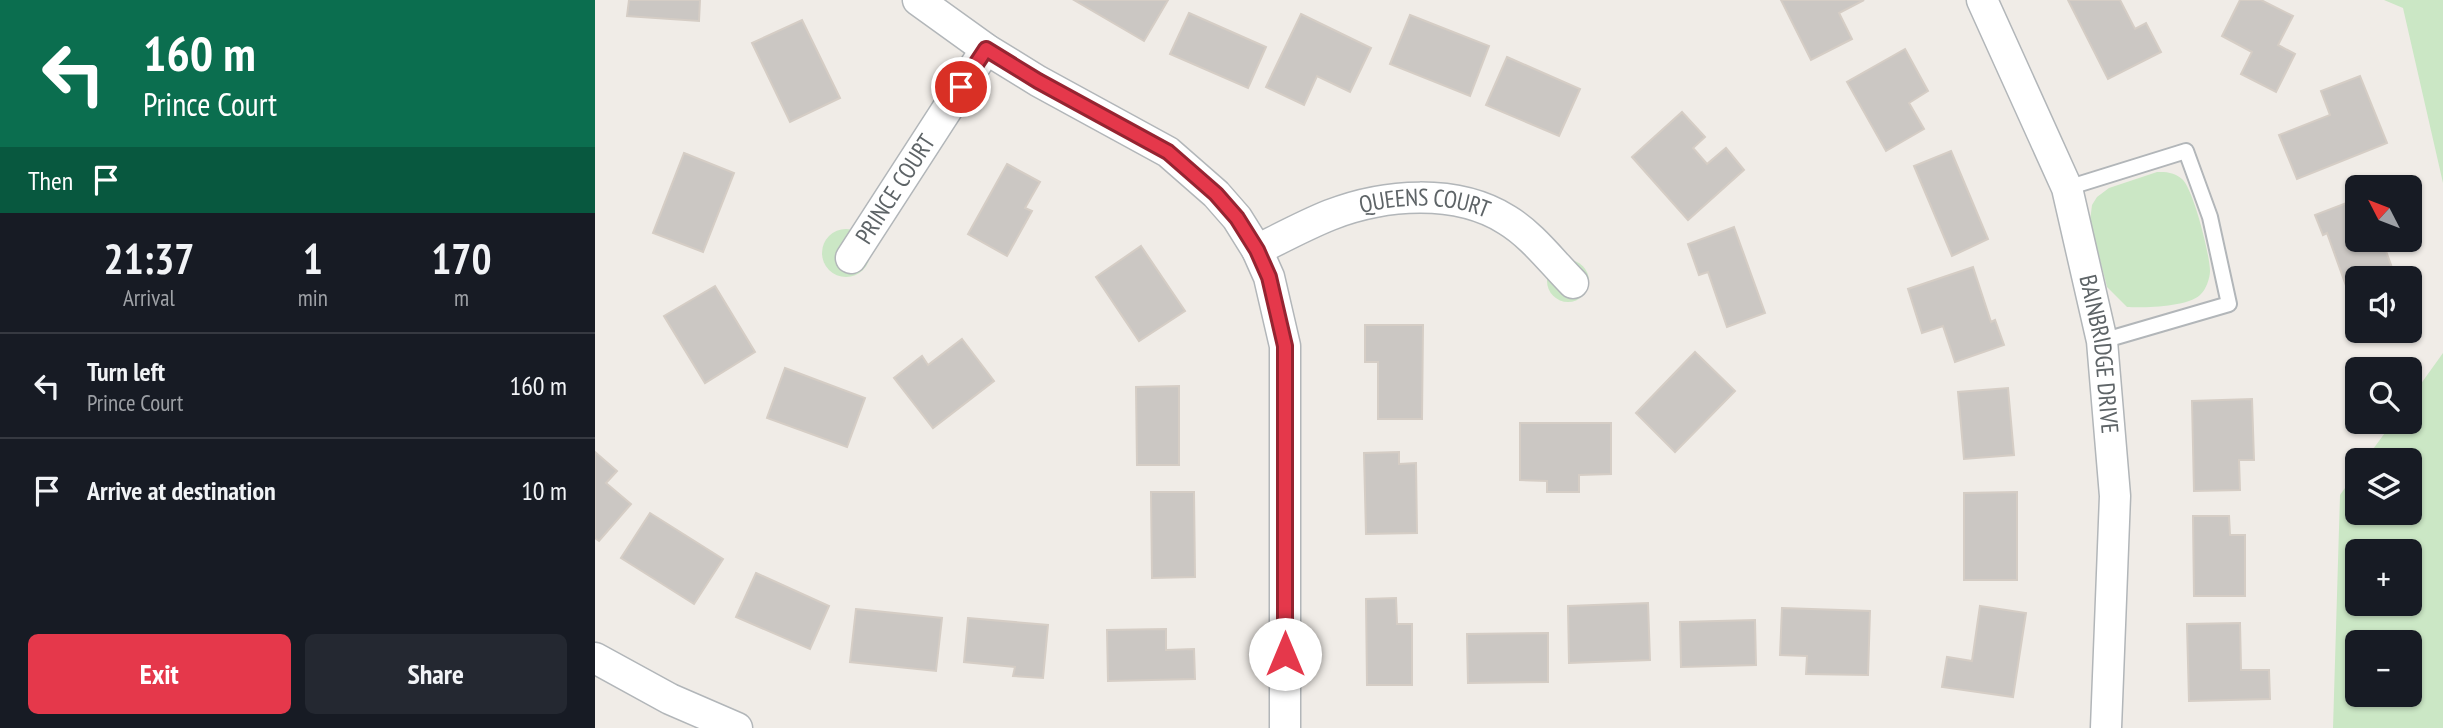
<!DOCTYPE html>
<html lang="en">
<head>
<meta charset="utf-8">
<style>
  body { margin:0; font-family:"PT Sans Narrow",sans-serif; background:#242831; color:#f1f3f6; height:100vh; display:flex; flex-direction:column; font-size:26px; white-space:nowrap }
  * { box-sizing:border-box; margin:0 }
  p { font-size:23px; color:#9ea1a6 }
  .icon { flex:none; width:38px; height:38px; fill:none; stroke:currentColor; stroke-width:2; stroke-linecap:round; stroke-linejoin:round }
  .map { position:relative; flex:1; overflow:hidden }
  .details { display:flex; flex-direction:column; background:#171b24; width:595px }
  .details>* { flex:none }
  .guide { background:#0b6e4f; color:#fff; overflow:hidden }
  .needle { width:46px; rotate:312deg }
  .fabs { position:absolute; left:1750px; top:175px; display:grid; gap:14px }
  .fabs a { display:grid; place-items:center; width:77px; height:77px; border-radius:10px; background:#171b24; box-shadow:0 2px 5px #0004; font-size:35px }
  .pin { position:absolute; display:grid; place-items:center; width:60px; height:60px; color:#fff; margin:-30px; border:4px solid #fff; border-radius:50%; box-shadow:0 2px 7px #0007 }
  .me { position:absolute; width:77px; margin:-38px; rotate:0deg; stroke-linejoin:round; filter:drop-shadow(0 0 5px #0008) }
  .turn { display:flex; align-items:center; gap:24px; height:147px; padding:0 28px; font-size:32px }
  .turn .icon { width:91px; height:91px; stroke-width:2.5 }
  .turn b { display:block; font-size:49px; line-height:60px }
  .then { display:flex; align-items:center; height:66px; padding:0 28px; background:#0003; gap:14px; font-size:26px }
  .eta { display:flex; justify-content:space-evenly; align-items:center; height:119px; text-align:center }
  .eta b { font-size:42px; font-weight:700; line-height:49px }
  .action { display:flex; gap:14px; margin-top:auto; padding:14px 28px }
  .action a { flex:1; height:80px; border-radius:10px; background:#e5384b; color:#fff; font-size:28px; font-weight:700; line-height:80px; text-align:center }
  .action a+a { background:#242831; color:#f1f3f6 }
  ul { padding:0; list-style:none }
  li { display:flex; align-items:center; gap:21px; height:105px; padding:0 28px; border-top:2px solid #363941 }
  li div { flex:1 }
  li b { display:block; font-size:26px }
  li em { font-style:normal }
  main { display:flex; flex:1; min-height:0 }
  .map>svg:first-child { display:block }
</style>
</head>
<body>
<main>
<section class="details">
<div class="guide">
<div class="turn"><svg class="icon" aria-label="left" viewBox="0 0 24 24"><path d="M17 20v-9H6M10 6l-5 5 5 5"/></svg><div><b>160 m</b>Prince Court</div></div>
<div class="then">Then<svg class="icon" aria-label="arrive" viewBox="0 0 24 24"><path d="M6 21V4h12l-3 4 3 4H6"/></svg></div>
</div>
<div class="eta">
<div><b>21:37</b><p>Arrival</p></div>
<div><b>1</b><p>min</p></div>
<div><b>170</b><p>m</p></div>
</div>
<ul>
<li><svg class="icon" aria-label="left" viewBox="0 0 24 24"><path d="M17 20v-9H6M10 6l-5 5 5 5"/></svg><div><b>Turn left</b><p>Prince Court</p></div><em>160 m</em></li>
<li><svg class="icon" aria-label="arrive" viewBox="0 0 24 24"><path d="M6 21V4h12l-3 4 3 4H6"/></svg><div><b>Arrive at destination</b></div><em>10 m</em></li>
</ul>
<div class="action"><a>Exit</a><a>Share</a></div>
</section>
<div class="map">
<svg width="1848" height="728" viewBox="0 0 1848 728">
  <rect width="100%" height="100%" fill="#f0ece7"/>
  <g fill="#cbe7c5" fill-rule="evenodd">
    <polygon points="1789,0 1848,0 1848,183 1808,8"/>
    <path d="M1562,172c9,0 17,0 25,7 11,9 28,76 28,92 0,7 -4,19 -10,24 -12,12 -57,13 -73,12l-20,-20 -17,-66 2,-16 5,-8 12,-9z"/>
    <circle cx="251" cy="253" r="24"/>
    <circle cx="973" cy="281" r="21"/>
    <path d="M1848,353v375h-110l7,-233 17,-24v42h53v-53h-45l28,-38h17v-23zM1815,551v53h-53v-53zM1815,642v53h-53v-53z"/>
  </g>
  <g fill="#cbc7c3" stroke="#d5cdc5" stroke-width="2">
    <polygon points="34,0 105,0 104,21 32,16"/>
    <polygon points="479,0 573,0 549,41"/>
    <polygon points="1186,0 1269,0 1244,13 1257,39 1216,60"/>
    <polygon points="1473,0 1525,0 1540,29 1551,23 1566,52 1513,79"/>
    <polygon points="1645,0 1666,0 1698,16 1683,45 1700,54 1681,92 1646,74 1657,52 1627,36"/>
    <polygon points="594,13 671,47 653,88 575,54"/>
    <polygon points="706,14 776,48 755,92 722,76 709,105 671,87"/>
    <polygon points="815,15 894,46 875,96 795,64"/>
    <polygon points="207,20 245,98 195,122 157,43"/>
    <polygon points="1310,49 1333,91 1314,103 1329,129 1291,151 1252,82"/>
    <polygon points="912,57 985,89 964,136 891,105"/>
    <polygon points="1765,76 1792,143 1702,179 1684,135 1735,115 1726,91"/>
    <polygon points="1087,112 1110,137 1098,148 1112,164 1131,148 1149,170 1093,220 1037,157"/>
    <polygon points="1356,151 1393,239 1357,256 1319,166"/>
    <polygon points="89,153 139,173 108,252 58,233"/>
    <polygon points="412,164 445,182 430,208 437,211 412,256 373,234"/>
    <polygon points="1762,199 1762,240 1787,240 1800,276 1762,278 1762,291 1754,294 1732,233 1728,235 1720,215"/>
    <polygon points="1139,227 1170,313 1132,327 1113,272 1104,275 1093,244"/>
    <polygon points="546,246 590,311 544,341 501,277"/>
    <polygon points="1378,267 1396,322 1400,320 1409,345 1360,362 1348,326 1327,333 1313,289"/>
    <polygon points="120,286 160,352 110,383 69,316"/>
    <polygon points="770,325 828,325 827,419 783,419 783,362 770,362"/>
    <polygon points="367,339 399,381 338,428 299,378 327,356 333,365"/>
    <polygon points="1100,352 1140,391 1080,452 1041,413"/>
    <polygon points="190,368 270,398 252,447 172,418"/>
    <polygon points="584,386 584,465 542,465 541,387"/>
    <polygon points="1413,388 1419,455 1369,459 1363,392"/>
    <polygon points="1657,399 1659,460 1644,460 1645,490 1599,491 1597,401"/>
    <polygon points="925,423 1016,423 1016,474 984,475 984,492 952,492 952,481 925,480"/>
    <polygon points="0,452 22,471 11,483 36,504 4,541 0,538"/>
    <polygon points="804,452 804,464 821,463 822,533 771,534 769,453"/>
    <polygon points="556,492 599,492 600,577 557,578"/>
    <polygon points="1422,492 1422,580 1369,580 1369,493"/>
    <polygon points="55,513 128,559 99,604 26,558"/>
    <polygon points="1598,516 1634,516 1635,535 1650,535 1650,596 1599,596"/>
    <polygon points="161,573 234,606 215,649 141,617"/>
    <polygon points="801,598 802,624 817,624 817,685 772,685 771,599"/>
    <polygon points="1053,603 1055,660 974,663 973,606"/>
    <polygon points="1385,606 1431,613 1418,697 1347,687 1352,657 1377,661"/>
    <polygon points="1187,608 1275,611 1273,675 1211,674 1212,656 1185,655"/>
    <polygon points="261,609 347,618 341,671 255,662"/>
    <polygon points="373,618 453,625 448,678 418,676 420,667 369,662"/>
    <polygon points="1160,620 1161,665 1086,667 1085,622"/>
    <polygon points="1645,623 1646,670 1674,670 1675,699 1594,701 1592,624"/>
    <polygon points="571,629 571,650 599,649 600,679 513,681 512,630"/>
    <polygon points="953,633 953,682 873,683 872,634"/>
  </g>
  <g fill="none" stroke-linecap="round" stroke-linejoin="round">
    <defs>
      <polyline id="service" points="1472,188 1591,151 1615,217 1634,304 1507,341"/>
      <g id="minor">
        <polyline points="323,0 391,49 443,81 573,152 621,194 642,218 662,250 674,277 690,346 690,728"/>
        <path id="s1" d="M1387,0l85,188 35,153 13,155 -9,232"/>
        <path id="s2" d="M662,250c24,-12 48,-25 73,-35 54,-21 126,-27 177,5 25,15 45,42 66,63"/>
        <path id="s3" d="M256,258l135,-209"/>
        <polyline points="0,658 75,699 142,728"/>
      </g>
    </defs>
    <use href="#service" stroke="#b2b6b9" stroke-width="18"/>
    <use href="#minor" stroke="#b2b6b9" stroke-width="33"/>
    <use href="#service" stroke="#fff" stroke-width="14"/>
    <use href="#minor" stroke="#fff" stroke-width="30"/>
  </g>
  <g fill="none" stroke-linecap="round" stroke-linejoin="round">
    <defs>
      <polyline id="route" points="366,87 391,49 443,81 573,152 621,194 642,218 662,250 674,277 690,346 690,654"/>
    </defs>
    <use href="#route" stroke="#952431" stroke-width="18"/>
    <use href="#route" stroke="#e5384b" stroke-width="12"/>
  </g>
  <g text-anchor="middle" stroke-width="6" stroke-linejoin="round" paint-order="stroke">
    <g font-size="24" fill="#5e6467" stroke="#fff">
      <text dy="8" stroke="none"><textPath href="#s3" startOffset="82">PRINCE COURT</textPath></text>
      <text dy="8" stroke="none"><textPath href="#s2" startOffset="178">QUEENS COURT</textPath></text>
      <text dy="8" stroke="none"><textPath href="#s1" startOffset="376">BAINBRIDGE DRIVE</textPath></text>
    </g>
  </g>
</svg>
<div class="fabs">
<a><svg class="needle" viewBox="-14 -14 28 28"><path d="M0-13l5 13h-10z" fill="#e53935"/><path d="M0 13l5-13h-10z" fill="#9ea1a6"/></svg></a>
<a><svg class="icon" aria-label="sound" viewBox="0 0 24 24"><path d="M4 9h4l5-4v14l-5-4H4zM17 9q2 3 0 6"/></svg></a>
<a><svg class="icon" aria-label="search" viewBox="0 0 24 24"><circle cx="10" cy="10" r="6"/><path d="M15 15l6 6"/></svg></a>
<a><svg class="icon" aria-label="layers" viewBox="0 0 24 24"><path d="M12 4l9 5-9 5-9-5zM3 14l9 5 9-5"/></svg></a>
<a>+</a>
<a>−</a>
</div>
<div class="pin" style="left:366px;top:87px;background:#d93025"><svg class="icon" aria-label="arrive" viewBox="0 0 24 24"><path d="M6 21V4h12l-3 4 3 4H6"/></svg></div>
<svg class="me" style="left:690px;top:654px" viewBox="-20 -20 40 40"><circle r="19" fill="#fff"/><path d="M0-13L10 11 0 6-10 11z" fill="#e5384b"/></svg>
</div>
</main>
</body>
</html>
